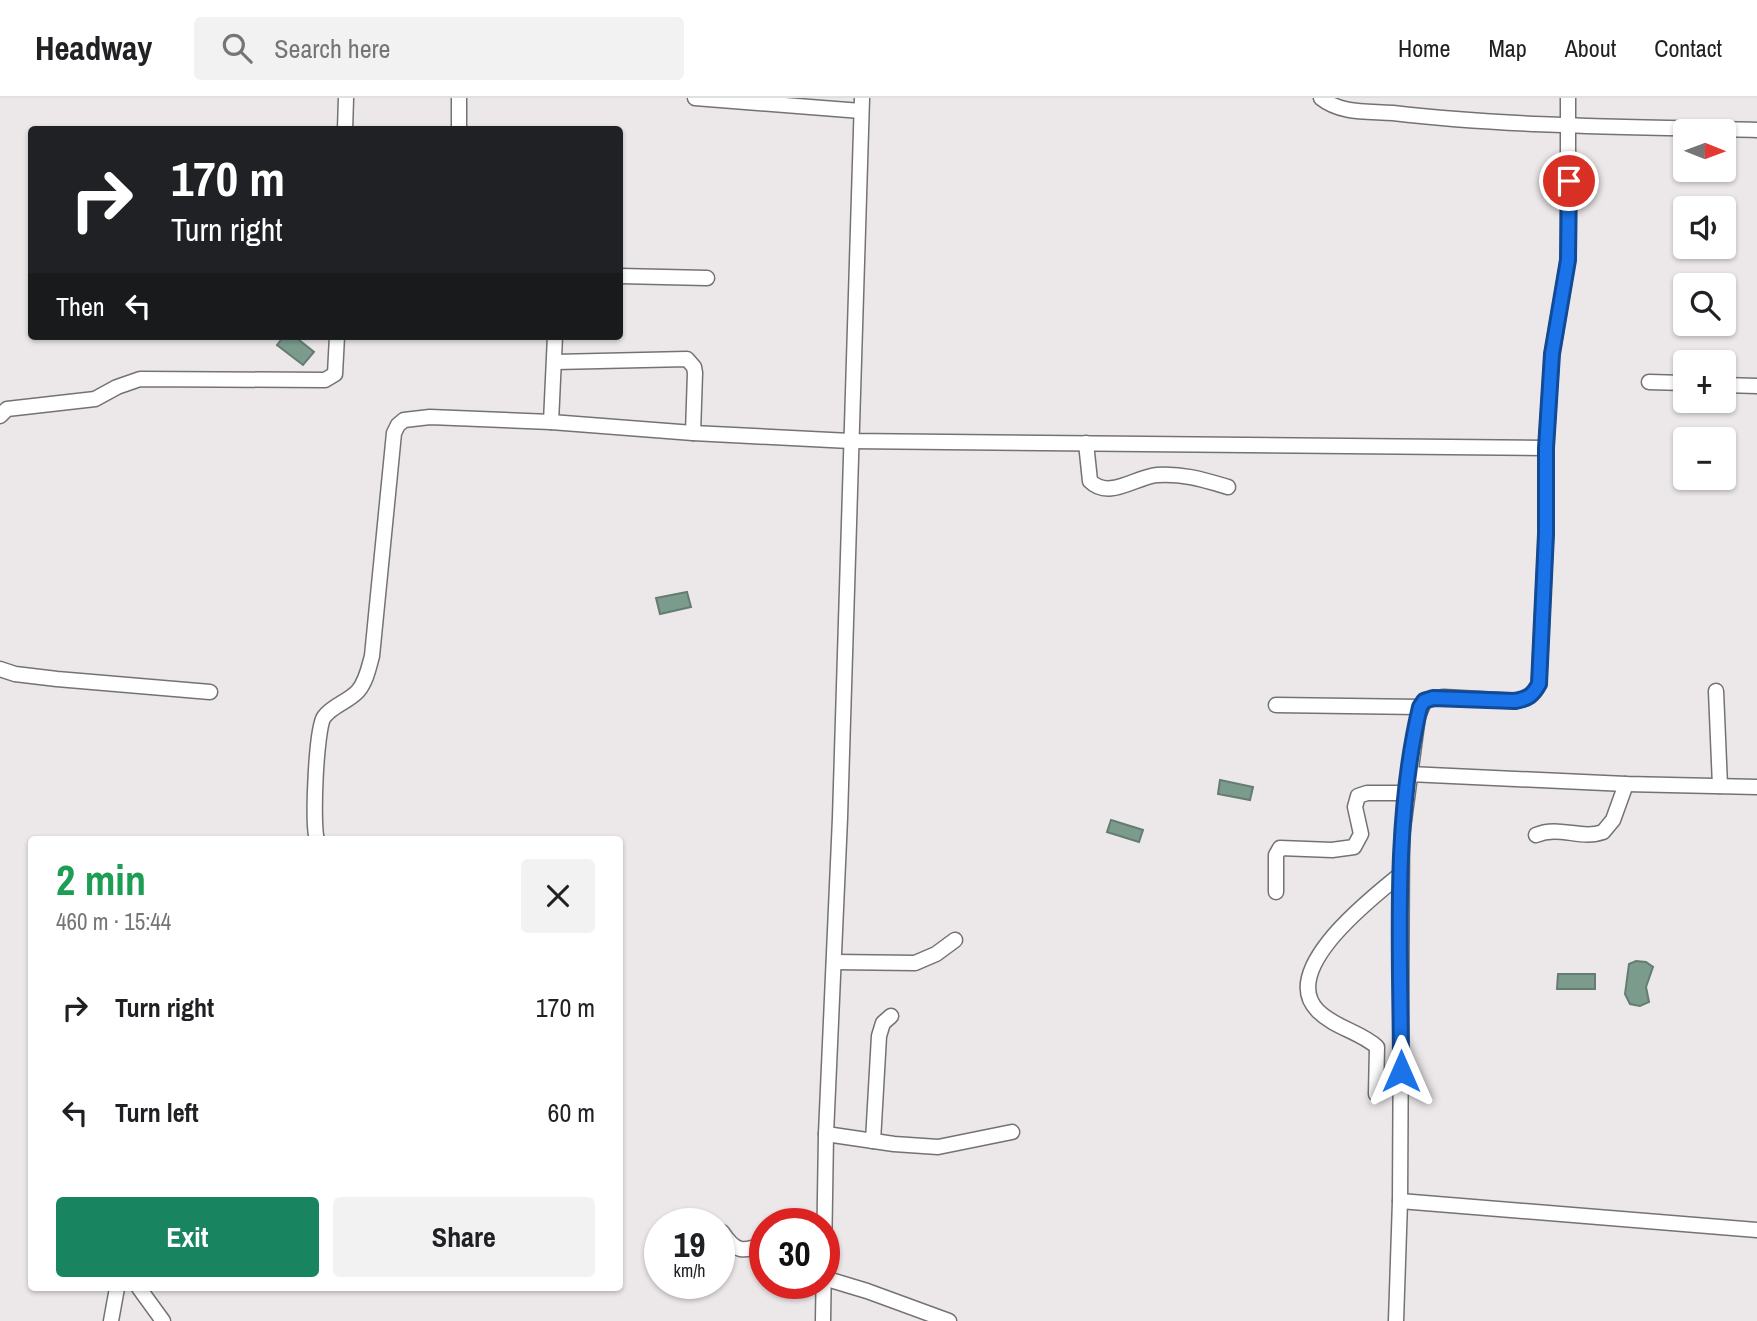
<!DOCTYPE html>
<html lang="en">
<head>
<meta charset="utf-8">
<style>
  body { margin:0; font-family:"Archivo Narrow",sans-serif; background:#f2f2f2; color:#202124; height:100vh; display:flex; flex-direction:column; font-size:26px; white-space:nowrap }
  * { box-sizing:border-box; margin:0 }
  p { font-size:23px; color:#757577 }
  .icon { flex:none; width:38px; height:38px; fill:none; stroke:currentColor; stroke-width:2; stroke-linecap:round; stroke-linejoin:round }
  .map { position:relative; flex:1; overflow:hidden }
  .drawer { position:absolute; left:28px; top:738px; width:595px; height:455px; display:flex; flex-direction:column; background:#fff; border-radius:7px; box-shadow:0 2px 5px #0004 }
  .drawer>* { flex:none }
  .guide { position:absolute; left:28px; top:28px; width:595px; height:214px; border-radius:7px; box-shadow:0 2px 5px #0004; background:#202124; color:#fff; overflow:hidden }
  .needle { width:46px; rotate:91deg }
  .controls { position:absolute; left:1673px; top:21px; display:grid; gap:14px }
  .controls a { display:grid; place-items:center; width:63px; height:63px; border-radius:7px; background:#fff; box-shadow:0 2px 5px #0004; font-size:35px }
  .speed { position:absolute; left:644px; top:1110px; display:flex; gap:14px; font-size:35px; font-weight:700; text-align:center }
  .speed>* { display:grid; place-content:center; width:91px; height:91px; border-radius:50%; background:#fff; box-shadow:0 2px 5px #0004; line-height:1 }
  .speed small { font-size:18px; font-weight:400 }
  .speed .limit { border:10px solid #d22; background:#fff; color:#111 }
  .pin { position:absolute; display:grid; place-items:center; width:60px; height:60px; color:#fff; margin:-30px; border:4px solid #fff; border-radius:50%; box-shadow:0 2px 7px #0007 }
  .me { position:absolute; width:77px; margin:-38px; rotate:0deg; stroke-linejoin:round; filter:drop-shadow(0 0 5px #0008) }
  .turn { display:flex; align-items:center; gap:24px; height:147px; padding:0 28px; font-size:32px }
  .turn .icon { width:91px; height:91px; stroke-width:2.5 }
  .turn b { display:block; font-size:49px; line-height:60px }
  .then { display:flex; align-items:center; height:66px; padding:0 28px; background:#0003; gap:14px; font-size:26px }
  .round { display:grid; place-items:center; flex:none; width:74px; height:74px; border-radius:7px; background:#f2f2f2 }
  .summary { display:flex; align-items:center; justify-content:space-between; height:119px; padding:0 28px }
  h1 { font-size:42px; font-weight:700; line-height:52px; color:#1e9e55 }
  .cta { display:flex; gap:14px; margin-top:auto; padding:14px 28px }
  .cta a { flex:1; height:80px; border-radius:7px; background:#198460; color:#fff; font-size:28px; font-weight:700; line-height:80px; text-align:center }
  .cta a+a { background:#f2f2f2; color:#202124 }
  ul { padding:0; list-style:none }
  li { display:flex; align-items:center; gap:21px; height:105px; padding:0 28px }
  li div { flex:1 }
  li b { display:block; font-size:26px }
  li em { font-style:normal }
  header { display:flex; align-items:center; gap:42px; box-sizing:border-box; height:98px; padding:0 35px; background:#fff; border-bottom:2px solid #e0e0e0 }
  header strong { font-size:33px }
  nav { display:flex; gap:38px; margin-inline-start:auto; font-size:24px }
  .search { width:490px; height:63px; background:#f2f2f2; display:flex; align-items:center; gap:18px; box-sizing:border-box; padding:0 24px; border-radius:7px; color:#757577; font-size:26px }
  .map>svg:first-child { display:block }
</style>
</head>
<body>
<header>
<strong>Headway</strong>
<div class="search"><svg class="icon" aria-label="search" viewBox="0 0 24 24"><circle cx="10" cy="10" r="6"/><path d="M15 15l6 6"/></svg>Search here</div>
<nav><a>Home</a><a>Map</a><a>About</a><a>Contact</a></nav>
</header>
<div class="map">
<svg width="1757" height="1223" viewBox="0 0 1757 1223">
  <rect width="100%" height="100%" fill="#ece8e9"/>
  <g fill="#7b9c8d" stroke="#657c72" stroke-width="2">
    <polygon points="284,238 294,238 314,254 303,267 277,247"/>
    <polygon points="687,494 691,509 660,516 656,500"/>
    <polygon points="1220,682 1253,689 1250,702 1218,696"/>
    <polygon points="1111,722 1143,732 1139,744 1107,734"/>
    <polygon points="1636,863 1646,864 1653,869 1646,889 1649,904 1640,908 1630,906 1625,896 1629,866"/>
    <polygon points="1558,876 1595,876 1595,891 1557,891"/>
  </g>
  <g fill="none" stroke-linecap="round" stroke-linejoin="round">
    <defs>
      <g id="minor">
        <polyline points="459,0 459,32"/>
        <polyline points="695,0 861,13"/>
        <path d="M1321,0c20,16 47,13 72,15 120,14 243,14 364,17"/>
        <polyline points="345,32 346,0"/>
        <polyline points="620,178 707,180"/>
        <polyline points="555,264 687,261 694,269 695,275 693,335"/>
        <polyline points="1649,284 1685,285"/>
        <polyline points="1724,287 1757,288"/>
        <polyline points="0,318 7,311 95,301 117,289 140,281 325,282 335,276 337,238"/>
        <polyline points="551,324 555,238"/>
        <path d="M1086,345l4,38c19,19 45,-4 67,-6 25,-2 47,5 71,12"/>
        <polyline points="0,571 15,576 57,581 210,594"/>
        <polyline points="1716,593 1720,688"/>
        <polyline points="1276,607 1420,609"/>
        <polyline points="1409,676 1626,686 1757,689"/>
        <path d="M1536,737c23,-10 45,5 67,-3l10,-12 13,-36"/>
        <path d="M317,742c-5,-15 -1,-112 7,-123 9,-12 24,-15 34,-26 8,-9 11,-24 14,-35l22,-223 4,-8 6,-5 26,-3 121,5 142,11 157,8 696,7"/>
        <polyline points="1276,794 1276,757 1280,750 1332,752 1354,749 1361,736 1355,709 1358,698 1367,695 1406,695"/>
        <polyline points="834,864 915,865 936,856 955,842"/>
        <path d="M1376,996l1,-47c-16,-15 -42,-19 -59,-36 -41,-41 55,-114 83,-137"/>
        <polyline points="826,1036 894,1046 938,1049 1012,1034"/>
        <polyline points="873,1043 879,938 883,925 891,918"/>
        <polyline points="1400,1103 1757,1132"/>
        <path d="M722,1134c14,21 20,20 43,12"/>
        <polyline points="824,1180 867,1193 949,1223"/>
        <polyline points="139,1190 163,1223"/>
        <polyline points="111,1223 117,1190"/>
        <polyline points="823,1223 826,1036 840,720 862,0"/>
        <path d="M1396,1223l4,-120 2,-365 16,-120 7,-16 19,-3 71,4c13,-2 18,-6 24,-17l7,-150v-86l6,-94 16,-94v-162"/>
      </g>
    </defs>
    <use href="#minor" stroke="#757272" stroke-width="17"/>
    <use href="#minor" stroke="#fff" stroke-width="14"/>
  </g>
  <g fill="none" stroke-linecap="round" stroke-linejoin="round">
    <defs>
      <path id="route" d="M1401,973c0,-121 -9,-246 19,-364l4,-6 9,-3 82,3c13,-2 18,-6 24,-17l7,-150v-86l6,-94 16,-94 1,-79"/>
    </defs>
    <use href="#route" stroke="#114b97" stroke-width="18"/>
    <use href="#route" stroke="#1a73e8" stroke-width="12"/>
  </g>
</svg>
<div class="controls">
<a><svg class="needle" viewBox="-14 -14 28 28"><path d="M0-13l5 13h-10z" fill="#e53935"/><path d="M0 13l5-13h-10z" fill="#757577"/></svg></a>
<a><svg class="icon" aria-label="sound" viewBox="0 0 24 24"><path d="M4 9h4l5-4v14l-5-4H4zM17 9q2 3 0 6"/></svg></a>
<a><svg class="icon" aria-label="search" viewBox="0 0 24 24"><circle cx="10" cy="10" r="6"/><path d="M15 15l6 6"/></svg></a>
<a>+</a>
<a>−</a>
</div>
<div class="speed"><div>19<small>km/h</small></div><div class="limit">30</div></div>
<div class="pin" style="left:1569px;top:83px;background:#d93025"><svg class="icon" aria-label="arrive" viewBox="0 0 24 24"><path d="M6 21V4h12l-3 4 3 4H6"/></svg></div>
<svg class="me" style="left:1401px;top:973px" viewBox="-20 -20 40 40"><path d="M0-17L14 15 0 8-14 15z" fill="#1a73e8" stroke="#fff" stroke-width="4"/></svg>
<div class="guide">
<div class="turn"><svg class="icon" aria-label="right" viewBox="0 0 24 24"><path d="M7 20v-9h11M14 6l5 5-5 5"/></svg><div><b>170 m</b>Turn right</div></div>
<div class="then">Then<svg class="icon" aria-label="left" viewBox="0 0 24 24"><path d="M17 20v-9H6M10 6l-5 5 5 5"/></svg></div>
</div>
<section class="drawer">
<div class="summary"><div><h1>2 min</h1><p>460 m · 15:44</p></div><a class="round"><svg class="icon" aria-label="close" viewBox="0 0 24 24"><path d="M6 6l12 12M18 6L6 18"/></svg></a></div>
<ul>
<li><svg class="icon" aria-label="right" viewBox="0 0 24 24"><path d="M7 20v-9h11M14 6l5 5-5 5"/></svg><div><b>Turn right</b></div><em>170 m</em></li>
<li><svg class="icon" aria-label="left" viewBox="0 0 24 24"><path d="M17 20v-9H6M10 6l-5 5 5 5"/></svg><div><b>Turn left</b></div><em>60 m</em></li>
</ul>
<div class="cta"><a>Exit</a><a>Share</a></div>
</section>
</div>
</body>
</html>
